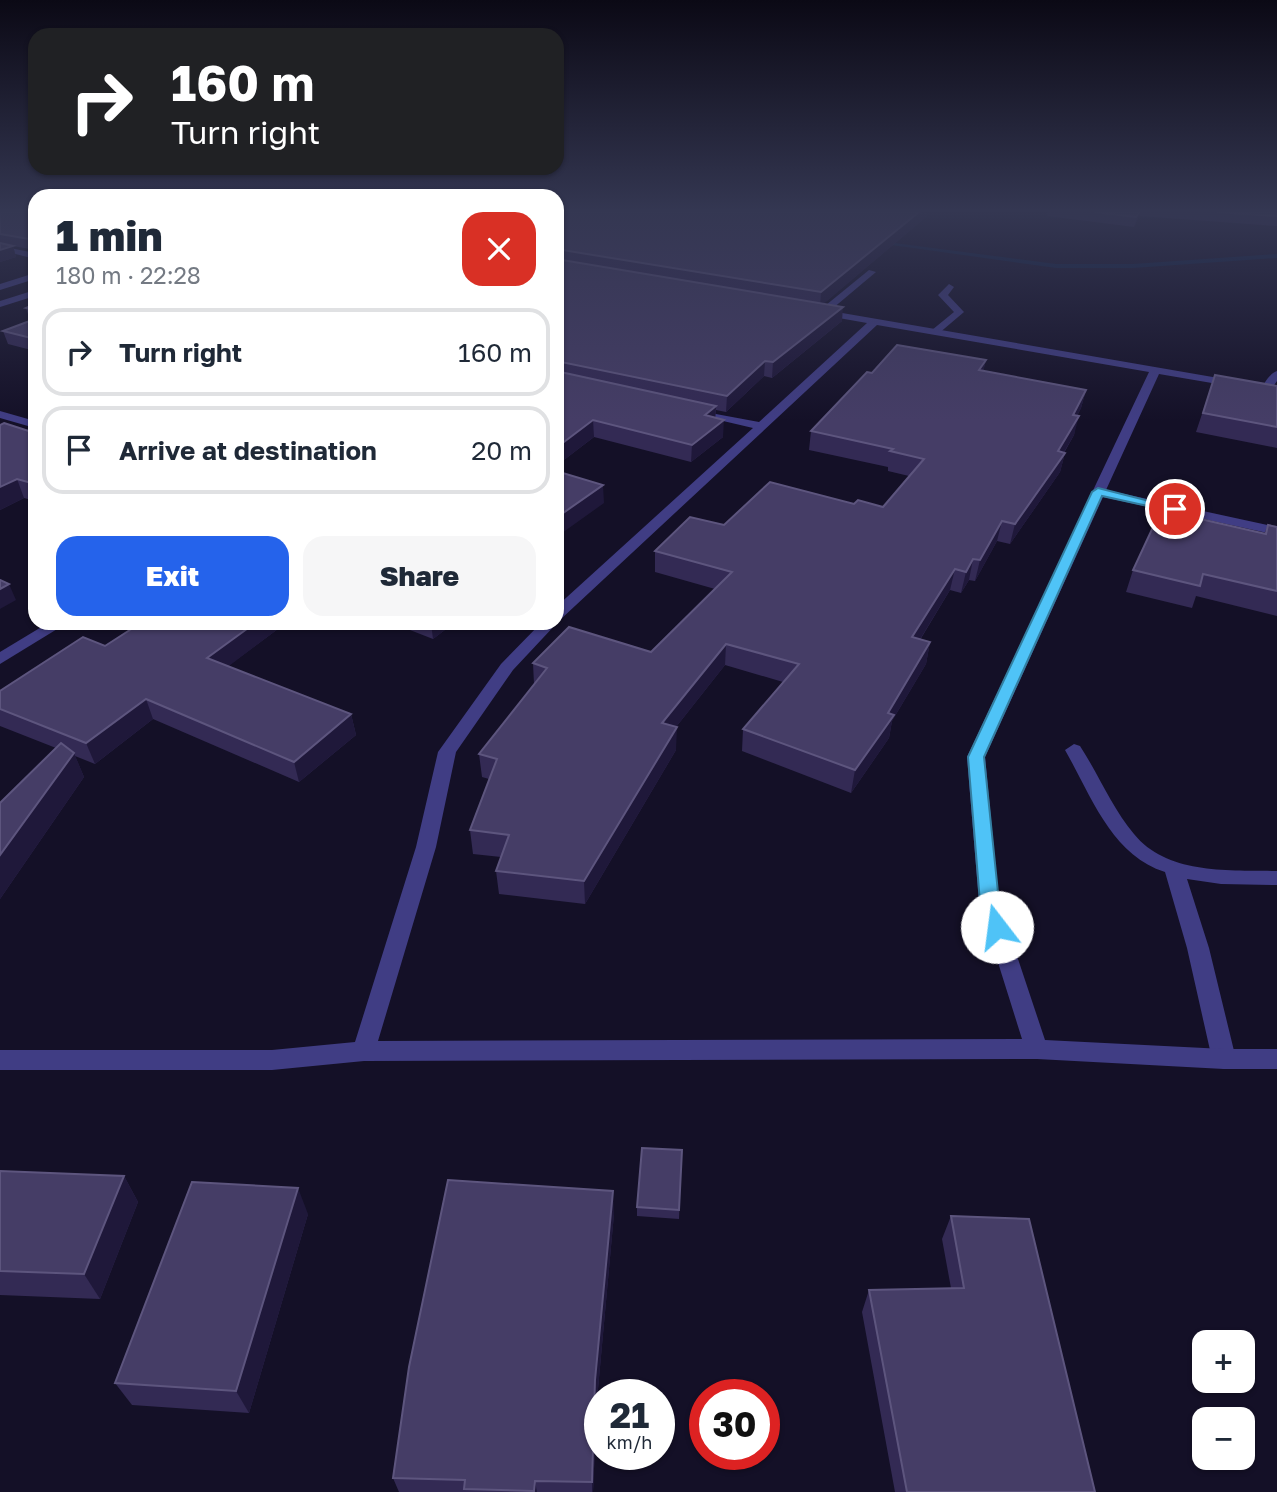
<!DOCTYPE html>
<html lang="en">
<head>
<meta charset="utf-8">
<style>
  body { margin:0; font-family:"Golos Text",sans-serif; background:#f6f6f7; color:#1f2937; height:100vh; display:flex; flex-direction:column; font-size:26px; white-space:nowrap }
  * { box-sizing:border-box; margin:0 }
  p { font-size:23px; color:#747a83 }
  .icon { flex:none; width:38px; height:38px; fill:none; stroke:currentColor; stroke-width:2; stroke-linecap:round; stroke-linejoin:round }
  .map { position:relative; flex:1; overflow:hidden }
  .sheet { position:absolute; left:28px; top:189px; width:536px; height:441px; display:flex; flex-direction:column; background:#fff; border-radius:21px; box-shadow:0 2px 5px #0004 }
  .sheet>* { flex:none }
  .top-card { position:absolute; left:28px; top:28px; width:536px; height:147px; border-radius:21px; box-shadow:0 2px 5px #0004; background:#202124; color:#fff; overflow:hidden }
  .controls { position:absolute; left:1192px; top:1330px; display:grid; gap:14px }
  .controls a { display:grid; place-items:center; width:63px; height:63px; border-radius:14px; background:#fff; box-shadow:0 2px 5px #0004; font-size:35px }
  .speed { position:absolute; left:584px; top:1379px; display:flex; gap:14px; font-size:35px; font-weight:700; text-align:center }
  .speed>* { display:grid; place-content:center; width:91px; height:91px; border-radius:50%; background:#fff; box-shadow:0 2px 5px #0004; line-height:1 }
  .speed small { font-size:18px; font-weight:400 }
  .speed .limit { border:10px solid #d22; background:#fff; color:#111 }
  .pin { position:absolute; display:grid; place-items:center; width:60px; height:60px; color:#fff; margin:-30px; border:4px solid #fff; border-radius:50%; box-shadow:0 2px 7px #0007 }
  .me { position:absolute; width:77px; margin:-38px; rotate:345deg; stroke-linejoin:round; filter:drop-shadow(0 0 5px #0008) }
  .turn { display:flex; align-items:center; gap:24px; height:147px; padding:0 28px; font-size:32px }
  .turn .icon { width:91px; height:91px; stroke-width:2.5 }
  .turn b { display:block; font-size:49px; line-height:60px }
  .round { display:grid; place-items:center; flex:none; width:74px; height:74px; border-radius:21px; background:#f6f6f7 }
  .summary { display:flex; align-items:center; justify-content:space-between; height:119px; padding:0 28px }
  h1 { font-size:42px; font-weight:800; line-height:52px }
  .button { display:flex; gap:14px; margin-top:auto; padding:14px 28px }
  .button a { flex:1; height:80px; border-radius:21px; background:#2563eb; color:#fff; font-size:28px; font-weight:800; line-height:80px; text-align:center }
  .button a+a { background:#f6f6f7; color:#1f2937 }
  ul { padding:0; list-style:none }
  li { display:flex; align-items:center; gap:21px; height:88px; margin:0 14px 10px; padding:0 14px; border:4px solid #e0e1e3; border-radius:21px }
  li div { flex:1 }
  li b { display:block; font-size:26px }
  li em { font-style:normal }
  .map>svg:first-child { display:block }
</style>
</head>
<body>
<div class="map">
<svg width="1277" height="1492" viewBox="0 0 1277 1492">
  <rect width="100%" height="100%" fill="#141027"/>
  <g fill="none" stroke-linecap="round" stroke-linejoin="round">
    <polygon fill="#0c2044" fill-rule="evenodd" points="879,241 1056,264 1133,264 1277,254 1277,258 1133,268 1056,268 877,243"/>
    <g fill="#403d84" fill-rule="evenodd">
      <polygon points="869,270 876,272 826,314 820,314 820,310"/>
      <polygon points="949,284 954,287 948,295 964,312 938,334 932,334 932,330 954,312 938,295"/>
      <polygon points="35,290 35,296 0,307 0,301"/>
      <path d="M1277,371v10l-7,10h-8c-1,-5 8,-18 15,-20z"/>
      <path d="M1074,744l6,2c19,29 32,62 54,88 33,41 96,36 143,37v14l-56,-1 -34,-5 22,69 27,111 -4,7 -8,3 -8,-3 -4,-7 -25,-111 -22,-76c-54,-17 -74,-77 -100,-122z"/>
    </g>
    <g fill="#403d84" fill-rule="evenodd">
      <polygon points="0,246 35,253 35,259 0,250"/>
      <polygon points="35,273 35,279 0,290 0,284"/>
      <polygon points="819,309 1277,388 1277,394 1159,374 1106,490 1277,527 1277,535 1103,497 985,757 999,902 1045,1040 1224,1049 1277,1049 1277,1069 1224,1069 1037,1059 364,1061 272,1070 0,1070 0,1050 272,1050 355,1042 416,847 438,752 501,664 541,623 557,623 513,670 456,752 436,847 378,1041 1022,1039 979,902 967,757 1149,372 877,325 561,619 556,620 556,607 753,428 689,413 689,409 759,422 867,323 816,314 814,312"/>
      <polygon points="0,411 35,421 35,428 0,418"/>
      <polygon points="48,623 67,623 0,664 0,652"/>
    </g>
  </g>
  <g fill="#332a54">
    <polygon points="0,212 35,212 35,250 13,246 16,257 0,262"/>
    <polygon points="556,212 928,212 926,217 824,303 842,321 772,378 764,376 726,412 716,410 715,418 723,437 691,462 594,437 556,466"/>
    <polygon points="1048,212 1277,212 1277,226 1139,216 1134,227 1047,216"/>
    <polygon points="35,304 35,351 8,344 3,331 30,321 26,308"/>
    <polygon points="986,360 983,371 1086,390 1081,408 1077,416 1074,435 1064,453 1065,453 1060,472 1010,544 997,541 975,581 969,580 961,593 950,590 920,640 930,642 926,664 892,721 889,738 851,793 742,751 743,729 783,682 725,665 676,727 676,750 585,904 499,894 496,871 501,857 473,854 470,830 489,779 482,777 479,754 534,684 533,663 651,652 715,589 655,572 655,551 724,525 854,504 883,507 909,476 888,471 888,467 809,450 811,431 872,373"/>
    <polygon points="1215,375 1277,386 1277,448 1196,432"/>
    <polygon points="0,425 35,433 35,501 24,498 0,510"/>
    <polygon points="1268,525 1277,527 1277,616 1196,596 1192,608 1126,592 1133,570 1264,534"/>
    <polygon points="189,623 286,623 228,666 351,714 356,735 299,782 153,719 95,764 75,756 84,777 0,899 0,803 56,748 0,726 0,691 105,646 180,629"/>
    <polygon points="392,623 454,623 433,639"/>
    <polygon points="682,1150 679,1219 637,1216 637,1207"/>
    <polygon points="0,1171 124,1176 138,1202 100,1299 0,1295"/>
    <polygon points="308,1214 249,1413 132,1405 115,1383"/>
    <polygon points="614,1214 597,1400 593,1492 399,1492 393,1478"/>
    <polygon points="951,1216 1095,1492 895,1492 862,1312 869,1290 951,1288 942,1239"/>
  </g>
  <g fill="#1f183a">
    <polygon points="919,212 928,212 926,217 820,307 821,292"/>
    <polygon points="1139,212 1140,212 1139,216 1134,227"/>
    <polygon points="13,246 16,257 0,262 0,250"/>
    <polygon points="843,307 842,321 772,378 773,362"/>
    <polygon points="986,360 982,377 979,370"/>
    <polygon points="765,361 764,376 726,412 727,396"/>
    <polygon points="1086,390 1081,408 1068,433 1073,415"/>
    <polygon points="716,406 715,422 705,415"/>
    <polygon points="1079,416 1074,435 1054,469 1065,453 1060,472 1010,544 1015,524"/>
    <polygon points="593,420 594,437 556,466 556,448"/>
    <polygon points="724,420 723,437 691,462 692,445"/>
    <polygon points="17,479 24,498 0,510 0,487"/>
    <polygon points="603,485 604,503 562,533 562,539 556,543 556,518"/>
    <polygon points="1002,521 997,541 975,581 980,560"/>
    <polygon points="973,559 969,580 961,593 966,572"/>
    <polygon points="955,569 950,590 908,659 912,637"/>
    <polygon points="9,584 16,600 0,609 0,589"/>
    <polygon points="255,623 286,623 213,678 207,658"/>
    <polygon points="431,623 454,623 433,639"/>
    <polygon points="930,642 926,664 892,721 889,738 851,793 855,770"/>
    <polygon points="726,644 725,665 661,746 662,723"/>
    <polygon points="146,699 153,719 95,764 86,743"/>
    <polygon points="351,714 356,735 299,782 294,762"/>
    <polygon points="677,727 676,750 585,904 584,881"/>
    <polygon points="74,753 84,777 0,899 0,855"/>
    <polygon points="124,1176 138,1202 100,1299 84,1274"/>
    <polygon points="298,1188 308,1214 249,1413 236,1391"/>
    <polygon points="613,1191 614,1214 597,1400 593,1492 592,1492 592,1482 595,1380"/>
    <polygon points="535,1481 537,1492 534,1492 534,1491"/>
  </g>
  <g fill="#453d66" stroke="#5d557e" stroke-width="2">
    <polygon points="0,212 35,212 35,240 0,234"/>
    <polygon points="556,212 919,212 821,292 556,249"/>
    <polygon points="1095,212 1139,212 1136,217"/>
    <polygon points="1217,212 1277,212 1277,216"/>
    <polygon points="0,243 13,246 0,250"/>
    <polygon points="556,259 843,307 773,362 765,361 727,396 556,361"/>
    <polygon points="35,304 35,310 26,308"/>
    <polygon points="35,319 35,339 3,331"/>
    <polygon points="897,345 986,360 979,370 1086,390 1073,415 1079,416 1058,451 1065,453 1015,524 1002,521 980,560 973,559 966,572 955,569 912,637 930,642 888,713 894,715 855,770 743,729 799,664 726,644 662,723 677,727 584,881 496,871 509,835 470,830 497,759 479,754 547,668 533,663 569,627 651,652 732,572 655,551 690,517 724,525 770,482 854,504 858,500 883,507 924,459 890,451 893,449 811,431 867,372 872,373"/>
    <polygon points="556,371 716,406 705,415 724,420 692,445 593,420 556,448"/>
    <polygon points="1215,375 1277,386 1277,427 1203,413"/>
    <polygon points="4,423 35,433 35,484 17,479 0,487 0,425"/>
    <polygon points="556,471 603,485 556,518"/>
    <polygon points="1161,510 1266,534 1268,525 1277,527 1277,591 1203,574 1200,586 1133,570"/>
    <polygon points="0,580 9,584 0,589"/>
    <polygon points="189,623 255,623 207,658 351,714 294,762 146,699 86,743 0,709 0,691 83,637 105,646 133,628 180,629"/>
    <polygon points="61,743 74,753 0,855 0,803"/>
    <polygon points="642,1148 682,1150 679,1210 637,1207"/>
    <polygon points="0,1171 124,1176 84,1274 0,1271"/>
    <polygon points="448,1180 613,1191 595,1380 592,1482 535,1481 534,1491 464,1489 465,1480 393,1478 409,1367"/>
    <polygon points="192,1182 298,1188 236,1391 115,1383"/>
    <polygon points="951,1216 1029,1219 1095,1492 907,1492 869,1290 964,1288"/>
  </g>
  <linearGradient id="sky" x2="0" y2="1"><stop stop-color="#0b0915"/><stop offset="0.5" stop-color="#343752"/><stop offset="1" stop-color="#343752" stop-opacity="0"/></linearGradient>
  <rect width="1277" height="421" fill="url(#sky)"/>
  <polygon fill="#4fc3f7" stroke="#337fa1" stroke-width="2" points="1098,488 1181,509 1175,512 1102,496 984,757 999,902 1007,927 1004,932 997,934 991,932 980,902 968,757 1092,492"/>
</svg>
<div class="controls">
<a>+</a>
<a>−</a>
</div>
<div class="speed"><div>21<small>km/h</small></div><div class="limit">30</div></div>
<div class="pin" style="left:1175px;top:509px;background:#d93025"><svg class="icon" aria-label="arrive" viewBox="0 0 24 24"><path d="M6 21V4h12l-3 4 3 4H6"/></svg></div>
<svg class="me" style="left:997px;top:927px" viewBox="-20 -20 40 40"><circle r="19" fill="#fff"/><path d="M0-13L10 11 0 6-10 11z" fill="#4fc3f7"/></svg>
<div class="top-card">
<div class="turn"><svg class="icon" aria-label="right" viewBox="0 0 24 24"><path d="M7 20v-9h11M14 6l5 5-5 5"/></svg><div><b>160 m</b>Turn right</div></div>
</div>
<section class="sheet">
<div class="summary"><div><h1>1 min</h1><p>180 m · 22:28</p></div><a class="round" style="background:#d93025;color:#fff"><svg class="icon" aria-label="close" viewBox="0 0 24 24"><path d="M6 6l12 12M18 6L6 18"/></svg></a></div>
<ul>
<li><svg class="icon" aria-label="right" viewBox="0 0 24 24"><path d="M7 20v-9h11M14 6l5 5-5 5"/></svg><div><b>Turn right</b></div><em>160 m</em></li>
<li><svg class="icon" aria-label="arrive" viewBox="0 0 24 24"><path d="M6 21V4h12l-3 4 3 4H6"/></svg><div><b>Arrive at destination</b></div><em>20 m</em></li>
</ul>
<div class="button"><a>Exit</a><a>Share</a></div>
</section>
</div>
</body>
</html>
